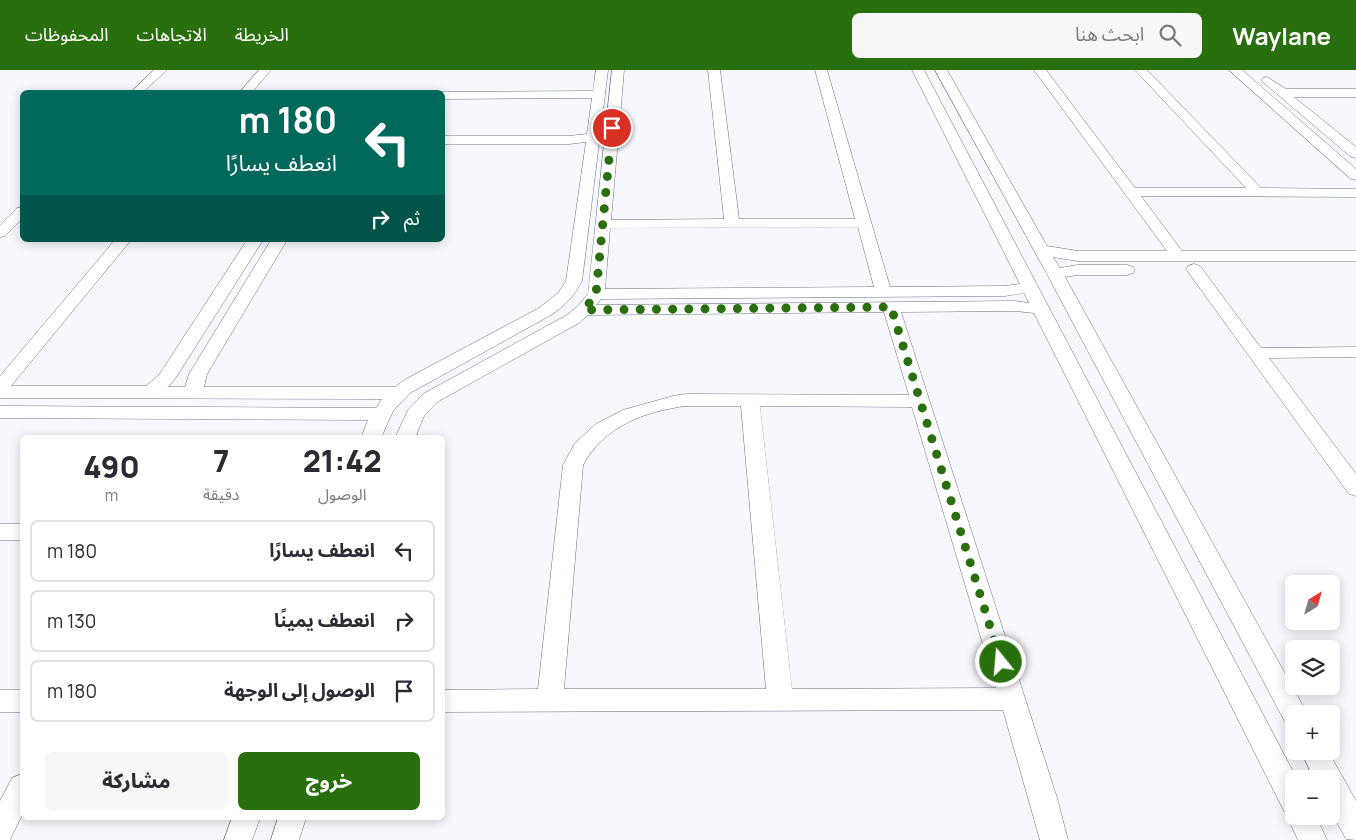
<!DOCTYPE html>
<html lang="ar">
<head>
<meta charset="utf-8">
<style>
  body { margin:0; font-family:Manrope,"Noto Sans Arabic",sans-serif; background:#f7f7f7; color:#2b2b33; direction:rtl; height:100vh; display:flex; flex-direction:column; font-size:19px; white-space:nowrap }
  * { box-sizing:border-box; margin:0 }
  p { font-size:16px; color:#7c7c81 }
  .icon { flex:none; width:28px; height:28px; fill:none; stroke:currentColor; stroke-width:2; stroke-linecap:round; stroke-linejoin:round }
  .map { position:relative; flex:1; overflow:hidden; direction:ltr }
  .side { position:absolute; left:20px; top:365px; width:425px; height:385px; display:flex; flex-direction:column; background:#fff; border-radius:8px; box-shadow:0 2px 12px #0003; direction:rtl }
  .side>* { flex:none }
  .guide { position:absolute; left:20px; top:20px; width:425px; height:152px; border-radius:8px; box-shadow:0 2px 12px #0003; direction:rtl; background:#00695c; color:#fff; overflow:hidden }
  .needle { width:32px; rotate:37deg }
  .tools { position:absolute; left:1285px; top:505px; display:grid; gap:10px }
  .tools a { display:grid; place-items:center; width:55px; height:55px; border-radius:8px; background:#fff; box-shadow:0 2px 12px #0003; font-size:25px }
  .pin { position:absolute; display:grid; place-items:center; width:42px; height:42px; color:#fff; margin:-21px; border:2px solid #fff; border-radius:50%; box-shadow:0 1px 5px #0007 }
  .me { position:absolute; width:55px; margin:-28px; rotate:343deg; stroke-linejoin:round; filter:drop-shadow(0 0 4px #0008) }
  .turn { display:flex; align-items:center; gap:18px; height:105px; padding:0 25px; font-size:22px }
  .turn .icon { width:65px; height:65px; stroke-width:2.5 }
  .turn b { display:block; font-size:35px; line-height:42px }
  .then { display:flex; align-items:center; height:48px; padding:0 25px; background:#0003; gap:10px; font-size:19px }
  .eta { display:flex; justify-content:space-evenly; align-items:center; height:85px; text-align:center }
  .eta b { font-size:30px; font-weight:800; line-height:35px }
  .cta { display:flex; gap:10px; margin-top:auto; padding:10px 25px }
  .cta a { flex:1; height:58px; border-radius:8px; background:#296f0d; color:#fff; font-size:20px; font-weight:800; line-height:58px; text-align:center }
  .cta a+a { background:#f7f7f7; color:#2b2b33 }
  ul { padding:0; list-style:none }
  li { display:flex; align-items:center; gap:15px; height:62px; margin:0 10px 8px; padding:0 15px; border:2px solid #e1e1e2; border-radius:8px }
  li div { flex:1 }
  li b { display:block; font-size:19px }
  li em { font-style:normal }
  header { display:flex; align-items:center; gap:30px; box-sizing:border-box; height:70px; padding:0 25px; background:#296f0d; color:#fff }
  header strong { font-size:24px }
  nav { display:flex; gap:28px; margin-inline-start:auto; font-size:18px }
  .search { width:350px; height:45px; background:#f7f7f7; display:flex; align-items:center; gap:12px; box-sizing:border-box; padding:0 18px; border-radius:8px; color:#7c7c81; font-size:19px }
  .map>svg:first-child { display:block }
</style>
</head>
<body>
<header>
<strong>Waylane</strong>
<div class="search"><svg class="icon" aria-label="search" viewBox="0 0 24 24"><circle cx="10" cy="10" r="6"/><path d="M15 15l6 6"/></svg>ابحث هنا</div>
<nav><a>الخريطة</a><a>الاتجاهات</a><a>المحفوظات</a></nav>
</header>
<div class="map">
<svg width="1356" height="770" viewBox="0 0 1356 770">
  <rect width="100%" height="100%" fill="#f6f8fe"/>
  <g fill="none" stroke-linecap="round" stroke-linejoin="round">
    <defs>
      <g id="street">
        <polygon points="154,0 167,0 143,22 131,22"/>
        <polygon points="259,0 271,0 252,22 240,22"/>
        <path d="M596,0h12l-26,211c-8,15 -17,25 -31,34l-141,78 -17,18 -12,27h-20l7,-18 -368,-2v-12l376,2 6,-9 -382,-1v-22l115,-136h16l-120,146h135l13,-11 88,-135h16l-88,139 -7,8h17l4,-13 82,-134h16l-80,134 -3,13h191l11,-8 133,-71 19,-15 8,-12 20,-139 -17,2h-127v-8h127l18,-2 5,-36 -150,1v-7h-4l155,-1z"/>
        <path d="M612,0h12l-13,150 113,-1 -16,-149h12l19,149h116l-40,-149h12l63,217 115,-1 15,-2 -108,-214h12l373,709h-3v37h22l11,24h-29l-11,-24 1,-3 -4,-2 -250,-498 -19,-2 -114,1 156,486 11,42h-28l-37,-130 -561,2v-22l96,-1 25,-224 12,-22 21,-19 27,-14 50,-14 13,-2 223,1 -25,-83 -296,3 -9,8 -142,79 -13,14 -9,22h-20l13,-28 15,-16 144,-79 11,-9 10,-12zM858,157l16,60 -269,2 5,-61zM1024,223l5,10 -14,-2 -419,4 5,-6 404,-3zM686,336h55l25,283h-202l19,-224c20,-38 62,-54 103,-59zM760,336l152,1 84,281 -204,1z"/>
        <polygon points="935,0 947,0 1047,176 1078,181 1167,181 1034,0 1046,0 1135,118 1246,118 1135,0 1147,0 1261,118 1356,119 1356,127 1141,126 1182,181 1356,181 1356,191 1078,191 1053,187 1060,198 1077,195 1127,195 1133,197 1135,200 1133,203 1127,205 1077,205 1065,207 1303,636 1307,644 1294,644 1294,655 1285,652 1047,204"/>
        <polygon points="1229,0 1242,0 1356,99 1356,110 1351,109"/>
        <polygon points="1267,7 1286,19 1356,19 1356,27 1294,27 1356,77 1356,88 1351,87 1263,12 1261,10 1263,8"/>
        <polygon points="22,137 22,149 5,166 0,167 0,155 17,138"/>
        <polygon points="1194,194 1200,196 1261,278 1356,277 1356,287 1269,288 1356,404 1356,426 1349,424 1186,199 1188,196"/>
        <rect x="0" y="454" width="22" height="16"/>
        <rect x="0" y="620" width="22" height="22"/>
        <polygon points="1301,681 1328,681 1356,731 1356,770 1346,769 1331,741 1331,709 1314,709"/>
        <polygon points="22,704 22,745 10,770 0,770 0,731 12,708"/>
        <polygon points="232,748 260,748 252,770 224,770"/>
        <polygon points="278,748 306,748 299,770 271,770"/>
      </g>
    </defs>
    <use href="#street" stroke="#6d717d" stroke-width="1"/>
    <use href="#street" fill="#fff" fill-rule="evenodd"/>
  </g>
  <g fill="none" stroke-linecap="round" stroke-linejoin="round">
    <polyline stroke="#296f0d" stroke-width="9" stroke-dasharray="0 16.2" points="612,58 596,224 584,240 891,237 1001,592"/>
  </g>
</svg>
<div class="tools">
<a><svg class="needle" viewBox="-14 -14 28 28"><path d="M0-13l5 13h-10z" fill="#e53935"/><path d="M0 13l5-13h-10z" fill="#7c7c81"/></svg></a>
<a><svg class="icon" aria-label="layers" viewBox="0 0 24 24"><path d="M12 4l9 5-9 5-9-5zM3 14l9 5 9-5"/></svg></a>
<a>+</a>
<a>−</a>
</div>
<div class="pin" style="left:612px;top:58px;background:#d93025"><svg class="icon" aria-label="arrive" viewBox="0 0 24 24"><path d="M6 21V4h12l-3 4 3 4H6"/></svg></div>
<svg class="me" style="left:1001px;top:592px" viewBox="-20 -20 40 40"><circle r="17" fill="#296f0d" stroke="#fff" stroke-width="3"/><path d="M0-11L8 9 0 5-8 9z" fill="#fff"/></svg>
<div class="guide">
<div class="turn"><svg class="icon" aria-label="left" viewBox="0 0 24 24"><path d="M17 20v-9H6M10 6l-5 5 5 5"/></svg><div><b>180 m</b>انعطف يسارًا</div></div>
<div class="then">ثم<svg class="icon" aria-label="right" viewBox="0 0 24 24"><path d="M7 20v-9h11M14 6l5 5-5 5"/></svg></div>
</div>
<section class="side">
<div class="eta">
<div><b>21:42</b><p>الوصول</p></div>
<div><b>7</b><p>دقيقة</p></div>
<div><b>490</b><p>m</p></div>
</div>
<ul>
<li><svg class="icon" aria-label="left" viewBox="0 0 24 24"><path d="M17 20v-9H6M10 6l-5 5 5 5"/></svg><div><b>انعطف يسارًا</b></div><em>180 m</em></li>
<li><svg class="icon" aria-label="right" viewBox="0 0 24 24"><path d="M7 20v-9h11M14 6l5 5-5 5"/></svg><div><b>انعطف يمينًا</b></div><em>130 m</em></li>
<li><svg class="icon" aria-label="arrive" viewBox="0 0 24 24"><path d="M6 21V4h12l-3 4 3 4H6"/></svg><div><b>الوصول إلى الوجهة</b></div><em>180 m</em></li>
</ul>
<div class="cta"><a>خروج</a><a>مشاركة</a></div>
</section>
</div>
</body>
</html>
